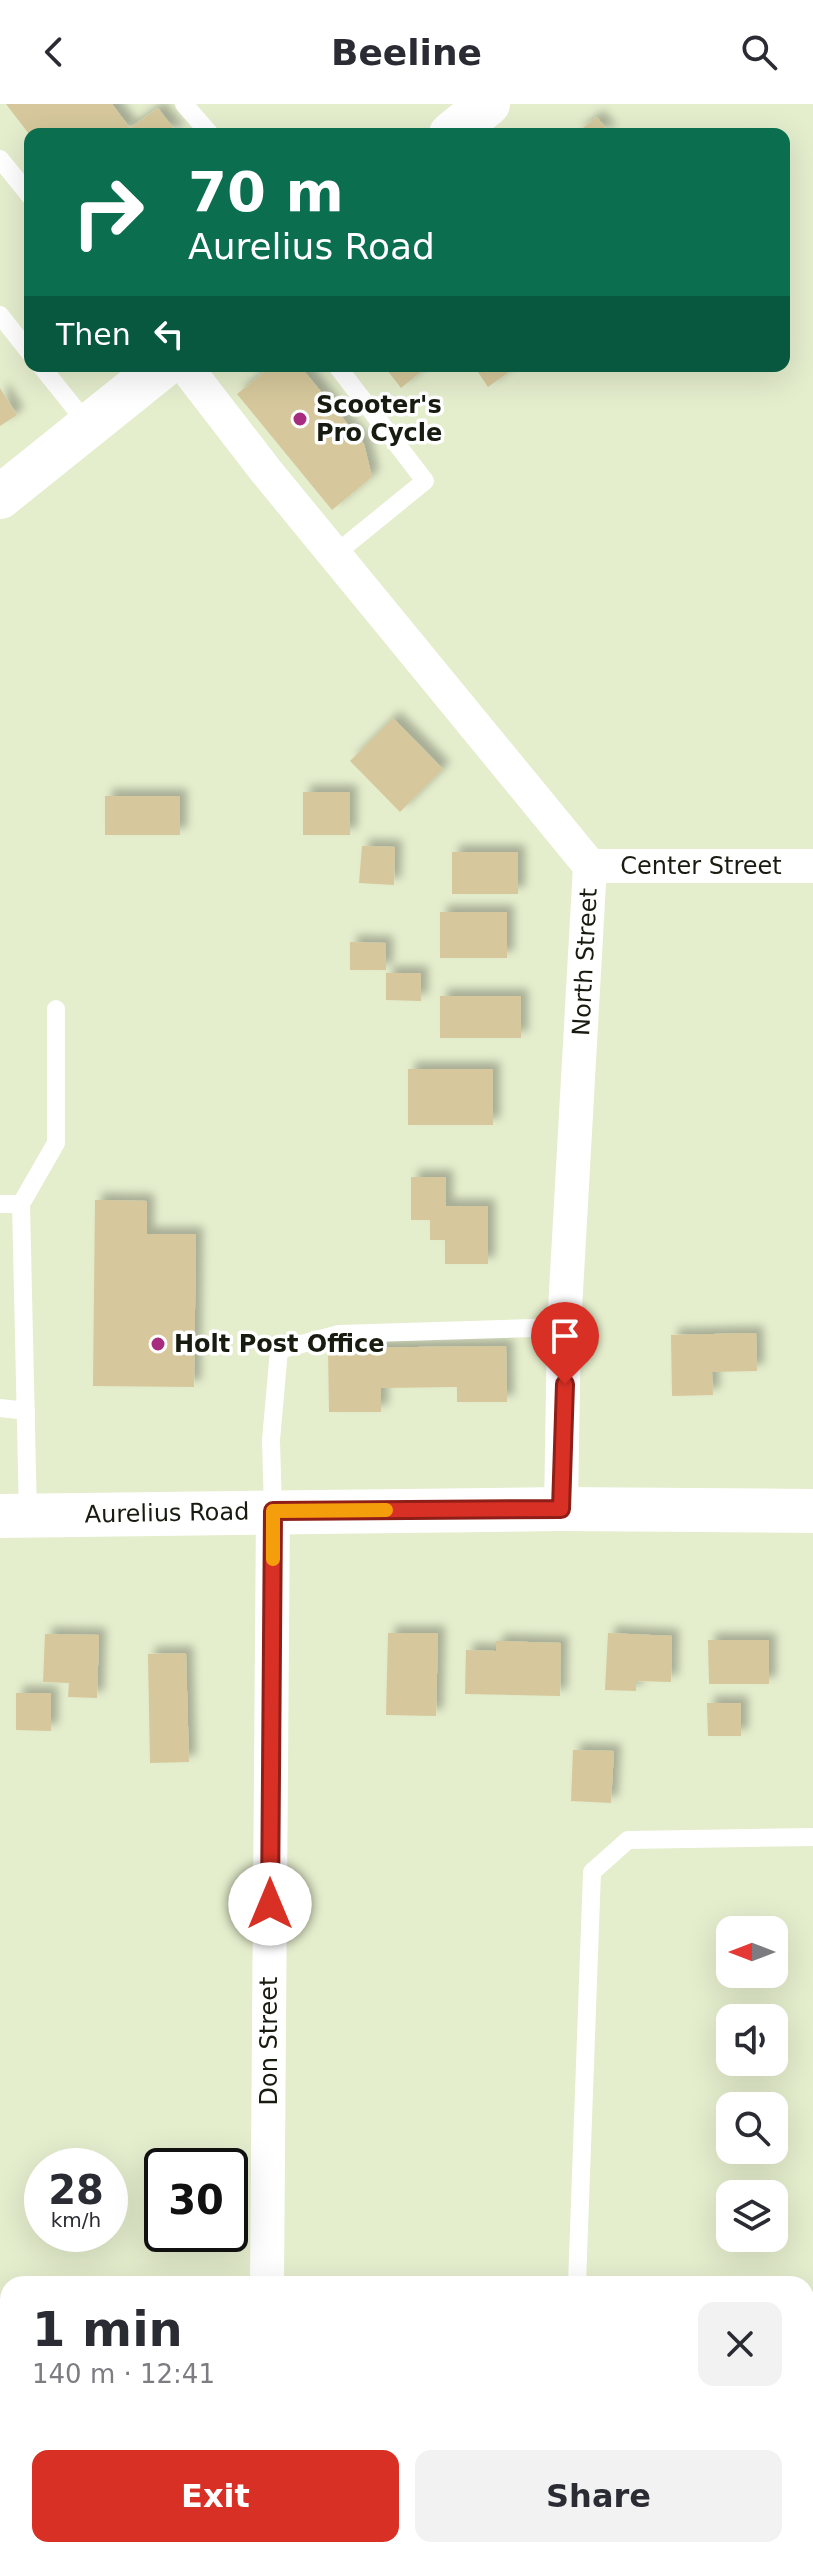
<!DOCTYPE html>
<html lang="en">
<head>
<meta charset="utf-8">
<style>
  body { margin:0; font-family:"DejaVu Sans",sans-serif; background:#f2f2f3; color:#2b2b33; height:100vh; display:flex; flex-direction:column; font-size:30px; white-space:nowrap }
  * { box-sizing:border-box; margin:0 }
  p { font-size:26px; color:#7c7c81 }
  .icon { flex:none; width:44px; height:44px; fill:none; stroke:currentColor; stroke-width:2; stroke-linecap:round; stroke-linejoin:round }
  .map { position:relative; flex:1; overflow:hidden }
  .sheet { position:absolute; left:0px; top:2172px; width:814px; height:282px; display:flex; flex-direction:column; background:#fff; border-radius:24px 24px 0 0; box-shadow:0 8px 32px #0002 }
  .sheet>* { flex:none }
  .banner { position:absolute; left:24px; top:24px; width:766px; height:244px; border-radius:16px; box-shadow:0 8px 32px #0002; background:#0b6e4f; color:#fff; overflow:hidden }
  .needle { width:52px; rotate:270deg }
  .fabs { position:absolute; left:716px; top:1812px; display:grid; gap:16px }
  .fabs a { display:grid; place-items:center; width:72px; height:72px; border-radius:16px; background:#fff; box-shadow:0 8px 32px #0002; font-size:40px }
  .speed { position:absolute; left:24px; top:2044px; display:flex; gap:16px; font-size:40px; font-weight:700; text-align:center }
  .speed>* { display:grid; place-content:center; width:104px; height:104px; border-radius:50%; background:#fff; box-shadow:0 8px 32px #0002; line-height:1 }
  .speed small { font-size:20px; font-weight:400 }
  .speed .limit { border:4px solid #111; border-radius:12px; background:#fff; color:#111 }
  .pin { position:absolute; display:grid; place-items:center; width:68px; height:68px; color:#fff; margin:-82px -34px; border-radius:50% 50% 50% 0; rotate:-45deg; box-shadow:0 0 8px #0007 }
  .pin .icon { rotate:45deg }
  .me { position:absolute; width:88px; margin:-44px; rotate:0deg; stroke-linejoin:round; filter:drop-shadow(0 0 6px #0008) }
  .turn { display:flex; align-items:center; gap:28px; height:168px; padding:0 32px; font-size:36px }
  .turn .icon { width:104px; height:104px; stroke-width:2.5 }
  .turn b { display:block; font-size:56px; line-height:68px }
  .then { display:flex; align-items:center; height:76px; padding:0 32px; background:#0003; gap:16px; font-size:30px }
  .round { display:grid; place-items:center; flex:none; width:84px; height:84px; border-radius:16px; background:#f2f2f3 }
  .head { display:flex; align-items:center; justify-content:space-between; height:136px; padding:0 32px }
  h1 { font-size:48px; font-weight:800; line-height:60px }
  .button { display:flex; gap:16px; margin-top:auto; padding:16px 32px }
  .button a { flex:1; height:92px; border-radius:16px; background:#d93025; color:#fff; font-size:32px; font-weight:800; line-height:92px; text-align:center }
  .button a+a { background:#f2f2f3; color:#2b2b33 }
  header { display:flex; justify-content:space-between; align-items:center; height:104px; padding:0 32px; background:#fff; font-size:36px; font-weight:800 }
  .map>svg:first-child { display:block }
</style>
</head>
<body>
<header><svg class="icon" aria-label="back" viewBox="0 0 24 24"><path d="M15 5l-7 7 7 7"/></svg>Beeline<svg class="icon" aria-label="search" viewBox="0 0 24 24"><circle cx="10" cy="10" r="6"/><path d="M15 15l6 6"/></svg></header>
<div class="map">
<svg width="813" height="2453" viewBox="0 0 813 2453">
  <defs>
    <filter id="shadow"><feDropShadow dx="7" dy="-7" stdDeviation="4" flood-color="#0004"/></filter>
  </defs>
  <rect width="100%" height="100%" fill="#e4edcc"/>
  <g fill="#d6c89c" filter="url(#shadow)">
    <polygon points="6,0 112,0 130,24 158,4 178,30 29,30"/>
    <polygon points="597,13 610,30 575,30"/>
    <polygon points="272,262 300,262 364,340 372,373 332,406 237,290"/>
    <polygon points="384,262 428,262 401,284"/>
    <polygon points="474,262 517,262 488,283"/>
    <polygon points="0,284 17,311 0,322"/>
    <polygon points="393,614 443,665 400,708 350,657"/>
    <rect x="303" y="688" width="47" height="43"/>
    <rect x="105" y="692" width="75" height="39"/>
    <polygon points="362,742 395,743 394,781 359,779"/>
    <rect x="452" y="748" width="66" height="42"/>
    <rect x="440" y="808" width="67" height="46"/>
    <polygon points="350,838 386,839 386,866 350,866"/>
    <polygon points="386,869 421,869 421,897 386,896"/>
    <rect x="440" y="892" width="81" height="42"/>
    <rect x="408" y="965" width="85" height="56"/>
    <polygon points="411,1073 446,1073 446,1102 488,1102 488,1160 445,1160 445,1136 430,1136 430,1116 411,1116"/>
    <polygon points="95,1096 147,1097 147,1130 196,1130 194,1283 93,1282"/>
    <polygon points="756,1229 757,1267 712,1268 713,1291 672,1292 671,1231"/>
    <polygon points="506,1242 507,1298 457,1298 457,1283 381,1284 381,1308 329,1308 328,1244"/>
    <polygon points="388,1529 438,1529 436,1612 386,1611"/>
    <polygon points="608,1529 672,1532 671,1578 636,1577 636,1587 605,1586"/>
    <polygon points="45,1530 99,1531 97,1594 68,1593 69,1579 43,1578"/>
    <polygon points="708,1536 769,1536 769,1580 709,1580"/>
    <polygon points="496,1537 561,1539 560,1592 465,1590 466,1546 496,1547"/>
    <polygon points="186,1549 189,1658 150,1659 148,1550"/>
    <polygon points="16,1589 51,1589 51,1627 16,1626"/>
    <polygon points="707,1599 741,1599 741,1632 708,1632"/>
    <polygon points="573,1646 614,1647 611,1699 571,1697"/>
  </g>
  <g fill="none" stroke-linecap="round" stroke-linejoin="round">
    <g stroke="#fff" stroke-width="18">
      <polyline points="184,0 210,30"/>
      <polyline points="0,55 30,92"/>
      <polyline points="0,211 30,249"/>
      <polyline points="41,262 89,322"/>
      <polyline points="334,451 425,377 337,262"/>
      <polyline points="0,1100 21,1100 28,1411"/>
      <polyline points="21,1100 56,1039 56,905"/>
      <polyline points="0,1304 26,1307"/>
      <polyline points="273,1407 271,1336 279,1246 339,1230 564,1223"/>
      <polyline points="577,2180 592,1768 628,1736 813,1733"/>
      <polyline points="806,2197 813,2197"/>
    </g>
    <g stroke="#fff" stroke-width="34">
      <polyline points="185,262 266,367 590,762 564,1223 561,1405"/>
      <polyline points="590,762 813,762"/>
      <polyline points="267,2180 273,1407"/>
      <polyline points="265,2453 265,2446"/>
    </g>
    <polyline stroke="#fff" stroke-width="44" points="0,1412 561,1405 813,1407"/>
    <g stroke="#fff" stroke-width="44">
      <polyline points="451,30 488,0"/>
      <polyline points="0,393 163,262"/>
    </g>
  </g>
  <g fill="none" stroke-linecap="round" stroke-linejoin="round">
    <defs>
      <polyline id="route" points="270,1800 273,1407 561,1405 565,1280"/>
    </defs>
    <use href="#route" stroke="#8d1f18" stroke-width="20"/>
    <use href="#route" stroke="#d93025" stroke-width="14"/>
    <polyline stroke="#f59e0b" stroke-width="14" points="273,1455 273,1407 386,1406"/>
  </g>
  <g fill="#a72b7f" stroke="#fff" stroke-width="3">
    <circle cx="300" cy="315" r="8"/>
    <circle cx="158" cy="1240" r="8"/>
  </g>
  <g text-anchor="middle" stroke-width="7" stroke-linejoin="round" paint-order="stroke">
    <g font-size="24" font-weight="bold" fill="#181b0f" stroke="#fff" text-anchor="start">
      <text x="316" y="309">Scooter's<tspan x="316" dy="28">Pro Cycle</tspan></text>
      <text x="174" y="1248">Holt Post Office</text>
    </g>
    <g font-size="24" fill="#181b0f" stroke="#fff">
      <text x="701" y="770">Center Street</text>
      <text transform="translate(585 858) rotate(-87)" y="8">North Street</text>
      <text transform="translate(167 1409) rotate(-1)" y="8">Aurelius Road</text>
      <text transform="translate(269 1937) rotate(-90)" y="8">Don Street</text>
    </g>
  </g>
</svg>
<div class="fabs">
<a><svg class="needle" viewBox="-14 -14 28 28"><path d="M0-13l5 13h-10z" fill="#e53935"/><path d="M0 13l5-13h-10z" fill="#7c7c81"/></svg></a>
<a><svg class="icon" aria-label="sound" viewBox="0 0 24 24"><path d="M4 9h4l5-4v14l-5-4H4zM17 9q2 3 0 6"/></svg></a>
<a><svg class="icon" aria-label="search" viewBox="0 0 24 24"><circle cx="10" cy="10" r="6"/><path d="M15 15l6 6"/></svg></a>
<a><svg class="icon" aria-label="layers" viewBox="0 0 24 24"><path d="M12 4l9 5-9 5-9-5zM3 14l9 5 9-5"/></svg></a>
</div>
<div class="speed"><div>28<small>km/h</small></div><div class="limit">30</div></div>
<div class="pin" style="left:565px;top:1280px;background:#d93025"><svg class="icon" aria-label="arrive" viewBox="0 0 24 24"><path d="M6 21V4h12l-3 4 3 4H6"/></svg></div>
<svg class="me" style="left:270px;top:1800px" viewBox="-20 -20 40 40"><circle r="19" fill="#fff"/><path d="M0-13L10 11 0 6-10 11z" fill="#d93025"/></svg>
<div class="banner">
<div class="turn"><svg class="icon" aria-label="right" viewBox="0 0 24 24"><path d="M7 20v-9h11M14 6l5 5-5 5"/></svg><div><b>70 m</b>Aurelius Road</div></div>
<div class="then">Then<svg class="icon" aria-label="left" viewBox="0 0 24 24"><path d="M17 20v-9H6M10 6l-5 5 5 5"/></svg></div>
</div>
<section class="sheet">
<div class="head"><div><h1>1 min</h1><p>140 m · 12:41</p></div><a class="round"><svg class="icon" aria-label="close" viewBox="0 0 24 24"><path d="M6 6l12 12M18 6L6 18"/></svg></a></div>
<div class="button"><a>Exit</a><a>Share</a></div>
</section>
</div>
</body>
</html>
